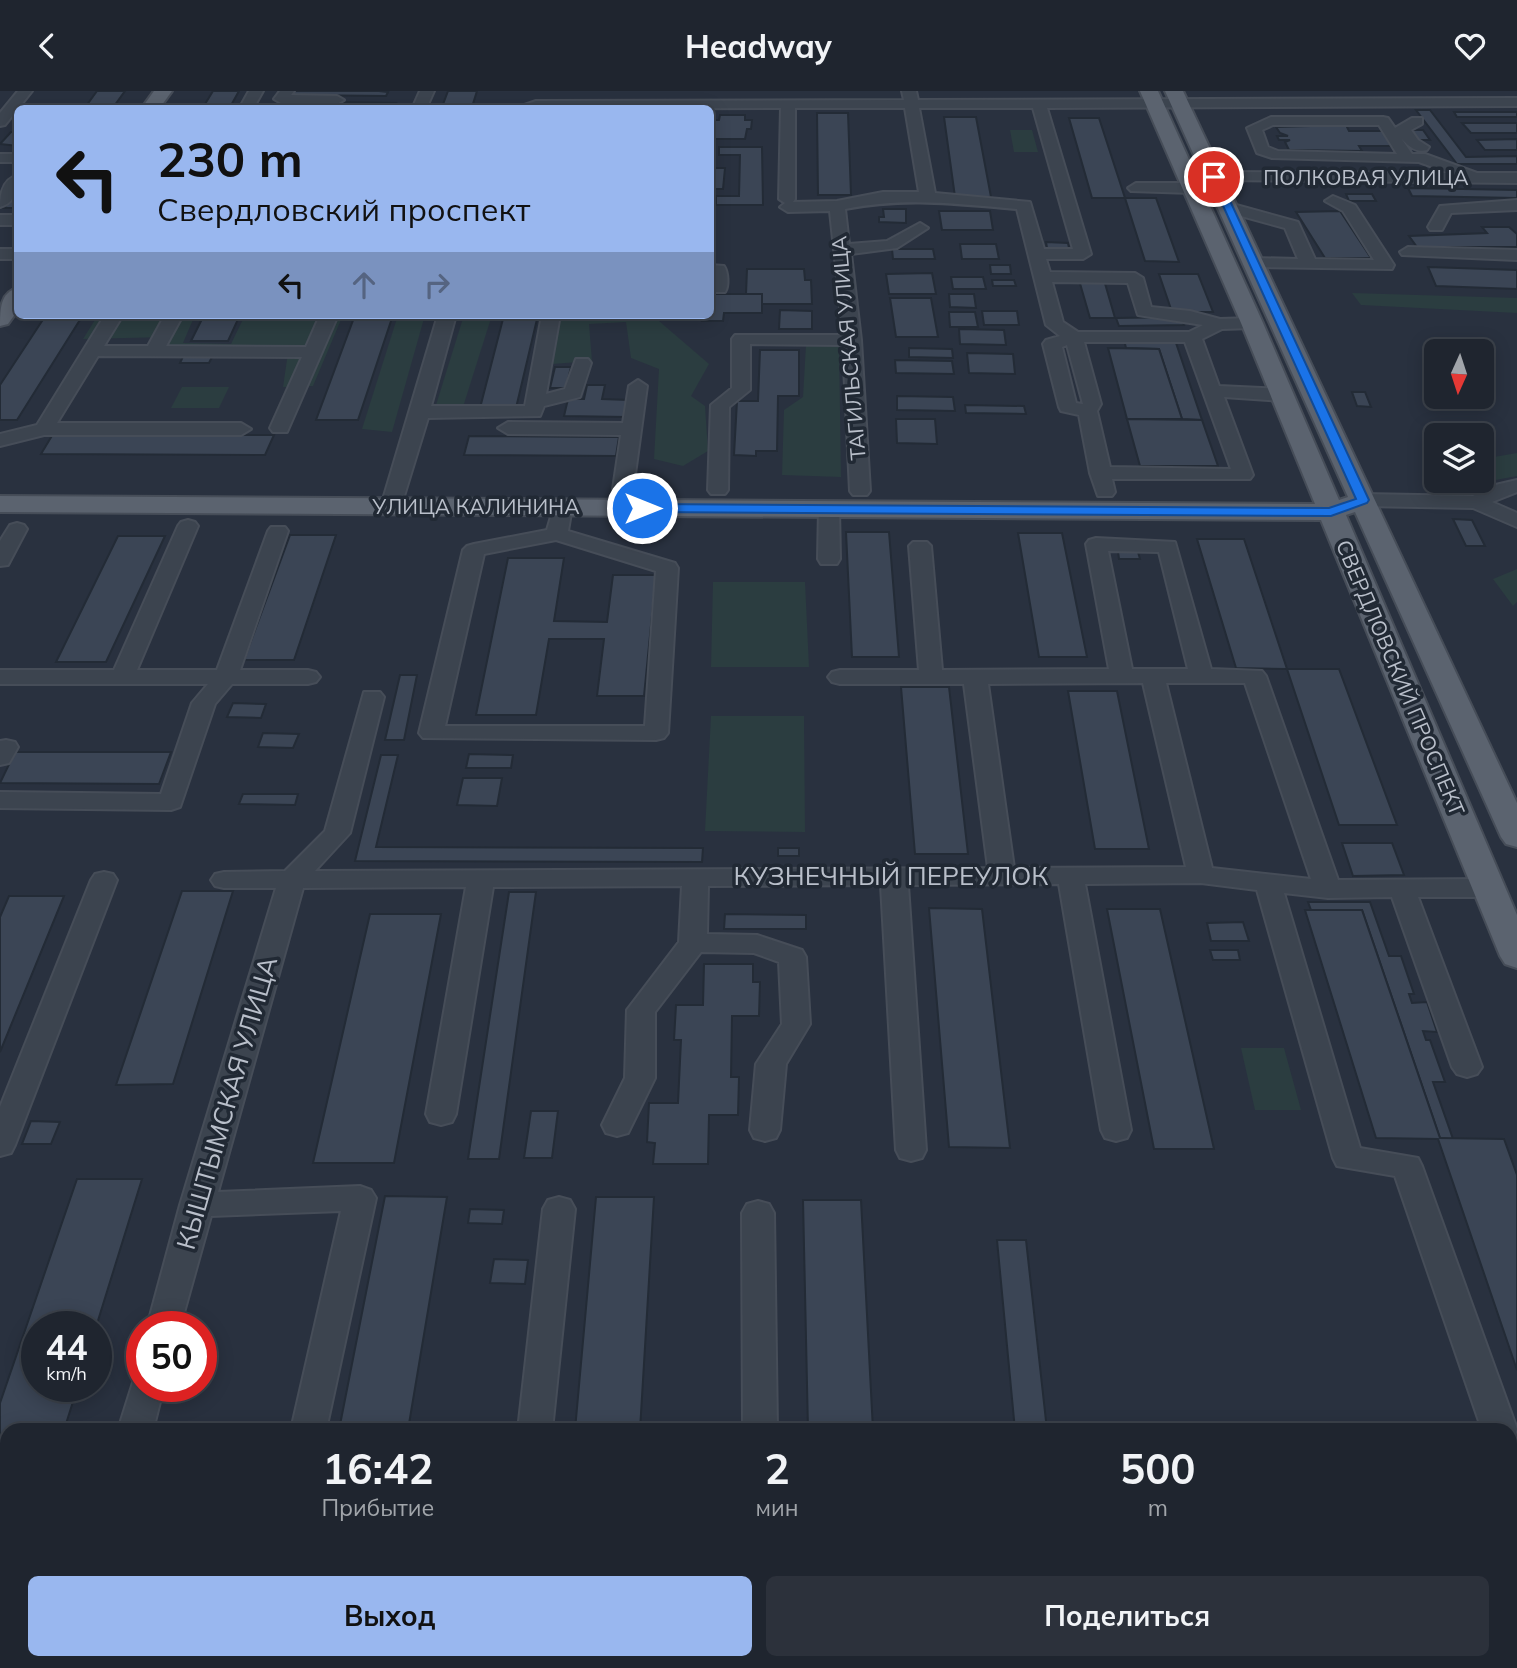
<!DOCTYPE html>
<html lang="ru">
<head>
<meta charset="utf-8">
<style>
  body { margin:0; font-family:Mulish,sans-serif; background:#2c313b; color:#f1f3f6; height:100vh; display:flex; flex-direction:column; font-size:26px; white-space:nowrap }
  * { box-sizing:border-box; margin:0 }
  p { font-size:23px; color:#a1a5aa }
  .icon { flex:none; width:38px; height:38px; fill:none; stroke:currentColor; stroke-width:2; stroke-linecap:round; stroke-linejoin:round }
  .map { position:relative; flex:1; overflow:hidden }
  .details { position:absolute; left:0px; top:1332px; width:1517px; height:247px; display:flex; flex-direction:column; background:#1f252f; border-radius:21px 21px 0 0; box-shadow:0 4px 18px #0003,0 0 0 2px #3c424b }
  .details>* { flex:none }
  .hud { position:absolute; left:14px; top:14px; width:700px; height:214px; border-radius:10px; box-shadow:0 4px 18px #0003,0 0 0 2px #3c424b; background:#99b7ef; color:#111; overflow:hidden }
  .needle { width:46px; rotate:183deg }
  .controls { position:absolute; left:1424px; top:248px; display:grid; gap:14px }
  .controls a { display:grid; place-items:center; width:70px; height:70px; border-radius:10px; background:#1f252f; box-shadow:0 4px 18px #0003,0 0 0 2px #3c424b; font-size:35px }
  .speed { position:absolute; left:21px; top:1220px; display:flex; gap:14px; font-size:35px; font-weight:700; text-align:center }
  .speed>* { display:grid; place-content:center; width:91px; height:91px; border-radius:50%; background:#1f252f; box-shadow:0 4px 18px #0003,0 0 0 2px #3c424b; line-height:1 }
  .speed small { font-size:18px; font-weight:400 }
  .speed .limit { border:10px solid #d22; background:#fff; color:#111 }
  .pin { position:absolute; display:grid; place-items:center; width:60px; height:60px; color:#fff; margin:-30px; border:4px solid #fff; border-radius:50%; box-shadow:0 2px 7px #0007 }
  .me { position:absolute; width:77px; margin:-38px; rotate:90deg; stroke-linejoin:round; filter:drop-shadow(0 0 5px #0008) }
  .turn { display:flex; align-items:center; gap:24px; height:147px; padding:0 28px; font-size:32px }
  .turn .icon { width:91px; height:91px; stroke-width:2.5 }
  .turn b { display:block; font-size:49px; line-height:60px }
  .lanes { display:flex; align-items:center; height:66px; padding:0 28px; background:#0003; justify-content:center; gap:35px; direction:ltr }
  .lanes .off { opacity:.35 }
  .eta { display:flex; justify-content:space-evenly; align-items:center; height:119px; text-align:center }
  .eta b { font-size:42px; font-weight:700; line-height:49px }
  .button { display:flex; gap:14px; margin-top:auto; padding:14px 28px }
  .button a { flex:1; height:80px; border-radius:10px; background:#99b7ef; color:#111; font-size:28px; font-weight:700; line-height:80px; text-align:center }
  .button a+a { background:#2c313b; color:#f1f3f6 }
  header { display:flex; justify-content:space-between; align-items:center; height:91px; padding:0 28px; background:#1f252f; font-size:32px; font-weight:700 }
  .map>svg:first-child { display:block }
</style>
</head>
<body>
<header><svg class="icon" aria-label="back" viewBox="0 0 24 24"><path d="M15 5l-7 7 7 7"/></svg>Headway<svg class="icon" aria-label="heart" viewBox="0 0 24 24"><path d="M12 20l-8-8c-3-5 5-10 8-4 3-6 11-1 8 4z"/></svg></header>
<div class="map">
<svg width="1517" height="1577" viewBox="0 0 1517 1577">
  <rect width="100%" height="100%" fill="#29313f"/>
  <g fill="#2b3d40">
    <polygon points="1010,39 1032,39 1038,61 1014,61"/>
    <polygon points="1352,202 1517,207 1517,222 1361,214"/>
    <polygon points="98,224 195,224 183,252 231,253 245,224 343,224 313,295 283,296 289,255 166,256 169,246 83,248"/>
    <polygon points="398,224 425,224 392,341 362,338"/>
    <polygon points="464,224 492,224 463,316 436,314"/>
    <polygon points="551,224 652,224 709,273 691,305 705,315 708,360 683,375 654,368 659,278 631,267 626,231 589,233 592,270 539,274"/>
    <polygon points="806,254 839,255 841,386 782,384 784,319 803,306"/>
    <polygon points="182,296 229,296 219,317 171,317"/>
    <polygon points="1517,362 1517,385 1490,390 1482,378 1482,368"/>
    <polygon points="1517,478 1517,511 1513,515 1493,488"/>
    <polygon points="713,491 805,491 809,576 711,576"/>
    <polygon points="711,625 804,625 805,741 705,740"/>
    <polygon points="1241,957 1284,957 1301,1019 1255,1019"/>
  </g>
  <g fill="#3b4555" stroke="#232b36" stroke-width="2">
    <polygon points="97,0 125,0 112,18 84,18"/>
    <polygon points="213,0 239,0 229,18 202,18"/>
    <polygon points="294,0 379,0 388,1 386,5 291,4"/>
    <polygon points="448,0 477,0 472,16 442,16"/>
    <polygon points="334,11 396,12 394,16 332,16"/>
    <polygon points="1416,19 1430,19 1466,66 1517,65 1517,73 1457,73"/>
    <polygon points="1454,21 1517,21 1517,26 1457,26"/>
    <polygon points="817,22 848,22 851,104 818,104"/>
    <polygon points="720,24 745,24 745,29 752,29 751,38 747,38 745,48 711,48 710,29 719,29"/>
    <polygon points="944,26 976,26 991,106 955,106"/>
    <polygon points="1069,27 1099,27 1125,107 1092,107"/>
    <polygon points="1462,32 1517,32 1517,42 1471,42"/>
    <polygon points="1346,34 1349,40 1384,40 1394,55 1359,55 1362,60 1289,59 1285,51 1290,49 1279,49 1277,45 1288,45 1280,42 1276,36"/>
    <polygon points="1410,39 1423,39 1430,49 1417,49"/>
    <polygon points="11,41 18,41 18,55 0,53"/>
    <polygon points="1517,48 1517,59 1485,59 1477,49"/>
    <polygon points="719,56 762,56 763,114 716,114 716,105 739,105 740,64 719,64"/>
    <polygon points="710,77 725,77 723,98 710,98"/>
    <polygon points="1408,97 1517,99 1517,107 1412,105"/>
    <polygon points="18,99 18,117 4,117"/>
    <polygon points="1346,103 1372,103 1376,110 1349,110"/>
    <polygon points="1125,107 1156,107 1179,171 1145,170"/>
    <polygon points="883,118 906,118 906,132 879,131 879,126 884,126"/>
    <polygon points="939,120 990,120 993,139 942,139"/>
    <polygon points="1340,120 1371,167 1325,167 1296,121"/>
    <polygon points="1482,136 1509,136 1517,143 1517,156 1417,156 1409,145 1487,142"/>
    <polygon points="1046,151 1068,152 1069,157 1047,157"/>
    <polygon points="960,153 996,153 999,168 962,168"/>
    <polygon points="892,158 933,158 935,168 893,168"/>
    <polygon points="990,174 1010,174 1011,183 991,183"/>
    <polygon points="1428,176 1517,179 1517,198 1436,195"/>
    <polygon points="747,178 804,178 805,189 811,189 812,213 762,213 762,203 746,203"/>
    <polygon points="932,182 936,203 889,203 886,183"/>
    <polygon points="1159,183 1198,183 1213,221 1172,221"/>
    <polygon points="951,186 983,186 986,198 953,198"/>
    <polygon points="992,189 1014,189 1016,195 993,195"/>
    <polygon points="1079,189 1104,189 1115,227 1090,227"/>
    <polygon points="710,203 762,203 762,222 724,222 723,230 702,230 703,226 669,226 669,224 710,224"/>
    <polygon points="949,203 974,203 976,217 950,216"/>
    <polygon points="890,207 931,207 938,246 896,246"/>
    <polygon points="780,219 812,220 812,238 779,238"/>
    <polygon points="982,220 1017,220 1019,234 984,234"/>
    <polygon points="949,221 975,221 978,236 950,236"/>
    <polygon points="46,224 83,224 17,329 0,329 0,294"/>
    <polygon points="204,224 240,224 228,250 191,250"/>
    <polygon points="355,224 393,224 358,329 316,329"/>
    <polygon points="504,224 538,224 516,317 480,317"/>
    <polygon points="1181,226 1184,234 1119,235 1116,227"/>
    <polygon points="959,238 1004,239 1006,254 960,253"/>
    <polygon points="1124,249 1175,249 1202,329 1182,328 1159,258 1126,257"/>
    <polygon points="909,257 952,258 953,267 909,266"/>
    <polygon points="1108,257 1159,258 1182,328 1127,328"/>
    <polygon points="760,259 799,259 799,305 778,305 777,360 756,360 756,365 734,364 737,310 758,310"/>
    <polygon points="185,261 214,262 209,272 180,272"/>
    <polygon points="967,262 1013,263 1015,283 969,282"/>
    <polygon points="895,269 952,270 954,283 896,282"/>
    <polygon points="555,276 571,276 566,297 550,297"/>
    <polygon points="587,294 605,294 602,308 629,309 626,326 564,325 568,308 584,308"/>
    <polygon points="1352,301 1365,301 1371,316 1357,315"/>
    <polygon points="897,305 953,306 955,320 897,319"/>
    <polygon points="965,314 1024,315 1026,323 966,322"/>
    <polygon points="896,328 935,328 937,353 897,352"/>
    <polygon points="1127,328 1202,329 1218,375 1140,375"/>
    <polygon points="53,343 141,344 274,344 265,364 41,363"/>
    <polygon points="469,345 619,346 616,365 464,364"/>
    <polygon points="1453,428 1472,429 1485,455 1466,455"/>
    <polygon points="846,441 889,441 899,566 852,566"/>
    <polygon points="1018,442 1062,442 1087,566 1039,566"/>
    <polygon points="290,444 336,444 294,569 244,569"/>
    <polygon points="118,445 165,445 106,571 56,571"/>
    <polygon points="1197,448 1244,448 1287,578 1236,577"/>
    <polygon points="1118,461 1138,461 1140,468 1119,468"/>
    <polygon points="508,467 564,467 554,530 607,531 613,484 656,484 644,605 597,605 604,548 549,548 536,624 476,624"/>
    <polygon points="1287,578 1339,578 1397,734 1339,734"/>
    <polygon points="400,584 417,584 404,649 385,649"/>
    <polygon points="901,596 949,596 968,763 915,763"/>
    <polygon points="1068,600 1117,600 1149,758 1095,758"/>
    <polygon points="233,612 266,613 261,627 227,626"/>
    <polygon points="263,642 299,643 293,657 258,656"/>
    <polygon points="15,661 171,661 159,693 0,692"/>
    <polygon points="469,663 513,664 511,677 466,677"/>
    <polygon points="381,664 398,664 376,756 703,757 702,771 355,770"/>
    <polygon points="463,687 502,687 497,715 457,714"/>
    <polygon points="243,703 298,703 295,714 239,713"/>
    <polygon points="1342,752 1392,752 1404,784 1353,785"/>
    <rect x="778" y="757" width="21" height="8"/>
    <polygon points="182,800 233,800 173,993 116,994"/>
    <polygon points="509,801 536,801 499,1068 468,1068"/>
    <polygon points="9,805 64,805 0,961 0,826"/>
    <polygon points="1308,811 1370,811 1389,865 1401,865 1414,903 1409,903 1412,912 1427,911 1437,941 1423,940 1426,949 1430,949 1445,991 1433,991 1453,1048 1440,1047 1362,819 1311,819"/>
    <polygon points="929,817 982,818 1010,1057 949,1056"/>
    <polygon points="1107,818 1160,818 1214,1058 1154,1058"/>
    <polygon points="1305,819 1362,819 1440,1047 1504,1048 1517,1084 1517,1279 1438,1048 1376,1047"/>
    <polygon points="370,823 441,823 394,1072 313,1072"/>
    <polygon points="725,823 806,824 806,838 724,838"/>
    <polygon points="1243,831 1249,850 1211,850 1207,832"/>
    <polygon points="1210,859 1238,859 1240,869 1213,869"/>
    <polygon points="704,873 753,873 753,891 760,891 759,925 732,925 731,986 739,986 738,1024 709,1024 708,1073 653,1073 655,1052 647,1051 649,1012 678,1012 681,949 674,949 676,914 703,914"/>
    <polygon points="531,1020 558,1020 552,1067 524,1067"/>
    <polygon points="31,1030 60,1031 51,1053 22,1053"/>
    <polygon points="77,1088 142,1088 96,1236 37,1236 37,1295 78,1295 64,1339 7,1339 7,1407 0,1407 0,1312"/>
    <polygon points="385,1105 447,1106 408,1339 339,1339"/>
    <polygon points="596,1106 654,1106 640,1339 575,1339"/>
    <polygon points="803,1109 861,1109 873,1339 808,1339"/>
    <polygon points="470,1118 504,1119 502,1133 468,1132"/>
    <polygon points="997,1149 1026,1149 1047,1339 1015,1339"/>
    <polygon points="494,1168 528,1169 525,1193 490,1192"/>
    <polygon points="138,1572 211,1572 210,1577 137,1577"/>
    <rect x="554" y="1572" width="83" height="5"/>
  </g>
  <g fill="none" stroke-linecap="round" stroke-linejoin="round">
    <defs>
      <g id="minor">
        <polygon points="18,0 32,0 5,34 0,35 0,22"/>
        <polygon points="249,0 263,0 253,18 239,18"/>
        <polygon points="280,0 294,0 291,4 337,5 344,9 337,13 281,12 274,8"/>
        <polygon points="420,0 434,0 426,18 412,18"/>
        <path d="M902,0h14l2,9 599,-2v8l-470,2 44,146 -8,5h-37l4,13 85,1 8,5 8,29 39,4 30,8 32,-1 9,5 -9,5 -30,1 -20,10 17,47 63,3 9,6 -9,6 -58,-4 29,78 -3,4h-138l3,13 -3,4h-14l-8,-23 -11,-58 -18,-4 -2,-4 -16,-63 3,-4 14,-4 -14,-11 -29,-116c-61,-5 -111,-12 -172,0l4,35 38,-3 33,-18 8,5 -31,20 -46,6 10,86 9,151 -3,4h-14l-3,-4 -7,-146 -93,-1v46l-21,17 -1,83 -3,4h-14l-3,-4 3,-85 21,-17v-49l3,-4h108l-13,-124 -42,1 -8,-5 5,-4 -6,-4 2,-91 -268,1 23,-8 368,-1zM795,17h110l14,84h-36l-46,9 -44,1 2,-3zM919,17h114l40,141h-29l-14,-47 -95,-9zM1052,191l76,1 10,32 65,10 -14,7h-111l-15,-10zM1084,251h101l46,127 -121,-2 -13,-56 4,-7zM1067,254l16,59h-1l-6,-1 -14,-56z"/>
        <path d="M1271,26h112l5,1 7,10 17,-10h10v6l-11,6 7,10 11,7 -2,3c-11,3 -19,-4 -26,-12l11,16h13l52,19h40v10l-307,-3 -3,-3 8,-5 234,1 -30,-11 -147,-4 -15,-5 -10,-25zM1273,34h106l18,29 -119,-3 -10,-4 -6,-17z"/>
        <rect x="0" y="63" width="18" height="8"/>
        <path d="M18,84c0,13 -3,28 -18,32 0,-14 3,-28 18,-32z"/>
        <polygon points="1136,92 1192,92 1200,97 1192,102 1131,100 1128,97"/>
        <polygon points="1333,105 1355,114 1394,174 1392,178 1248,176 1246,172 1254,167 1298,168 1285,137 1223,120 1221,117 1229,112 1298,131 1315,168 1374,169 1343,120 1325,110"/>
        <polygon points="1517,109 1517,119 1451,122 1442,139 1430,139 1428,136 1440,115"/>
        <rect x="0" y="124" width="18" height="10"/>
        <polygon points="1408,156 1517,159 1517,169 1402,164 1400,161"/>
        <rect x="0" y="158" width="18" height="10"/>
        <path d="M710,174l14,1c4,6 5,20 1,26h-12l-2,-4z"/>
        <polygon points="105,224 123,224 104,255 148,255 165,224 183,224 166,255 306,256 320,224 338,224 287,341 273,341 270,337 302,266 98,265 57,332 241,332 251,338 241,344 44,344 0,355 0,343 37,334"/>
        <polygon points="438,224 456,224 431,315 525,315 542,224 560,224 546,303 565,298 576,268 588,268 591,272 580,306 544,315 540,325 428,327 401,415 398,419 384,419 381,415"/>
        <polygon points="638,289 647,295 633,398 630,402 616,402 613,398 621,344 508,343 498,337 508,331 623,332 629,295"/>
        <polygon points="1517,389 1517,401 1492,411 1517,422 1517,436 1473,417 1363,415 1356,413 1353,409 1356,405 1363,403 1473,405 1491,395"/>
        <path d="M562,410l7,2 3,4 -4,24 107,32 3,5 -10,165 -4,5 -8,2 -233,-2 -4,-5 44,-183 4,-4 7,-2 73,-14 8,-27zM556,449l100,31 -11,155h-200l39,-172z"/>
        <polygon points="829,412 836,414 839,418 840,468 837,473 821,473 818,468 819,418 822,414"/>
        <polygon points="188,429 195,431 198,435 137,579 217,579 268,440 271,436 285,436 288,440 240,579 308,579 316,581 320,586 316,591 308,593 232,593 215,613 180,716 171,719 0,717 0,701 161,703 192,612 208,593 0,593 0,579 114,579 178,435 181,431"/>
        <polygon points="17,432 24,434 27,438 8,474 0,475 0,450 10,434"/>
        <path d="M1096,447l79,4 36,127 51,2 4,5 72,204 151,-1 9,3 4,6 -4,6 -9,3h-71l64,170 -5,7 -10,3 -10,-3 -5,-7 -60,-170 -64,1 -44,-5 76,255 58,10 4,8 95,263 -5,12h-2v-11h-28l-87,-254 -58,-10 -4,-8 -76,-268 -56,-7 -116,1 46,246 -4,8 -11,3 -11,-3 -4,-8 -42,-246 -151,1 18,265 -4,8 -11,3 -11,-3 -4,-8 -15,-265 -173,1 -1,48 50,1 45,15 4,7 4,67 -24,40 -6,66 -4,8 -11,3 -11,-3 -4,-8 6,-66 26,-40 -3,-62 -25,-9 -53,-1 -46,60v66l-27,55 -11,3 -11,-3 -4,-8 23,-47 2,-68 52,-68 3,-56 -189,1 -37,227 -4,8 -11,3 -11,-3 -4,-8 40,-227 -163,1 -85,304 142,-6 11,4 5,8 -50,232h-35l50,-219 -130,5 -31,111h-33l33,-122 96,-317h-52l-9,-2 -4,-6 4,-6 9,-2 61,-1 40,-40 39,-139h16l4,5 -34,136 -35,38 673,-3 -24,-184h-124l-8,-2 -4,-5 4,-5 8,-2h79l-10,-124 4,-4h14l4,4 11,124 167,-1 -23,-125 3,-4zM1108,460l51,1 29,117h-56zM1143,592l43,184 -172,1 -26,-184zM1166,592h79l66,196 -99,-11z"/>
        <polygon points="6,649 15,651 18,656 9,672 0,674 0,650"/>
        <polygon points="104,781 113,783 117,789 15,1054 11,1062 0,1065 0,1016 91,789 95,783"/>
        <polygon points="559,1106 570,1109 575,1118 552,1339 518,1339 543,1118 548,1109"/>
        <polygon points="758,1110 769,1113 774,1122 777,1339 743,1339 742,1122 747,1113"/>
        <polygon points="142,1282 142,1295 164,1295 153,1339 118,1339 135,1285"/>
        <rect x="1510" y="1390" width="7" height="32"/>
        <rect x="0" y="1449" width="7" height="34"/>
        <polygon points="48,1572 86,1572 84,1577 46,1577"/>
        <polygon points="247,1572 285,1572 284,1577 246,1577"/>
        <polygon points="493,1572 531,1572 530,1577 492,1577"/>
        <rect x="793" y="1572" width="38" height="5"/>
        <rect x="1040" y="1572" width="38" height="5"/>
        <polygon points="1243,1572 1281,1572 1283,1577 1245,1577"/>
      </g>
      <g id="major">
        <polygon points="154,0 172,0 159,18 141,18"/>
        <polygon points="1140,0 1158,0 1263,232 1339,409 1348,406 1165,0 1183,0 1517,712 1517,756 1506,753 1501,746 1355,421 1346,424 1517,824 1517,877 1505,873 1500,865 1321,429 0,421 0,405 1315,413 1241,232"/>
        <path d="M18,197v22l-10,14 -8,2c0,-16 0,-34 18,-38z"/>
      </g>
    </defs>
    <use href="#minor" stroke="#464d58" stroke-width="4"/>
    <use href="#major" stroke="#464d58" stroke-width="4"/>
    <use href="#minor" fill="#3c444f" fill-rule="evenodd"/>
    <use href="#major" fill="#5b636f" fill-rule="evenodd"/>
  </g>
  <polygon fill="#1a73e8" stroke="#114b97" stroke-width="2" points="1214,83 1219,86 1369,409 1367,412 1331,425 642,421 636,417 642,413 1329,417 1356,408 1210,86"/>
  <g text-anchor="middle" stroke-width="7" stroke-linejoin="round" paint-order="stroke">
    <g font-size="21" fill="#b9bfca" stroke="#212934">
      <text x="1366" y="94">ПОЛКОВАЯ УЛИЦА</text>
      <text transform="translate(849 257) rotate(-95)" y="7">ТАГИЛЬСКАЯ УЛИЦА</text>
      <text x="476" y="423">УЛИЦА КАЛИНИНА</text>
      <text transform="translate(1400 587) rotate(67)" y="7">СВЕРДЛОВСКИЙ ПРОСПЕКТ</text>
    </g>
    <g font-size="26" fill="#b9bfca" stroke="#212934">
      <text x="891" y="794">КУЗНЕЧНЫЙ ПЕРЕУЛОК</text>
      <text transform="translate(227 1012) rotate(-74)" y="9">КЫШТЫМСКАЯ УЛИЦА</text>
    </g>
  </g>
</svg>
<div class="controls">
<a><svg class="needle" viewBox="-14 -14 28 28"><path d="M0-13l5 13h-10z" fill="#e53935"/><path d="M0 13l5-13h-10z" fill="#a1a5aa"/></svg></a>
<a><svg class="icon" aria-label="layers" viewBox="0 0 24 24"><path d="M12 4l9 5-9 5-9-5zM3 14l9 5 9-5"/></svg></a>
</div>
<div class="speed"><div>44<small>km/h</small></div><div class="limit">50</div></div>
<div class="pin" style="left:1214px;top:86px;background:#d93025"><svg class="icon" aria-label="arrive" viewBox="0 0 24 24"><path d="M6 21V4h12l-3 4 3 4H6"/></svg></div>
<svg class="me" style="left:642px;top:417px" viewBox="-20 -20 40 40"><circle r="17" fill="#1a73e8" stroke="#fff" stroke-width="3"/><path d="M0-11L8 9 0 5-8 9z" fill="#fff"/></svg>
<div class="hud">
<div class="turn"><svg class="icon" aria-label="left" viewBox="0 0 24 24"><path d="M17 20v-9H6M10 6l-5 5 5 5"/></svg><div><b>230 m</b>Свердловский проспект</div></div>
<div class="lanes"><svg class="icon" aria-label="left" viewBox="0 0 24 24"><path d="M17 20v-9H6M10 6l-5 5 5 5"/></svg><svg class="icon off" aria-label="ahead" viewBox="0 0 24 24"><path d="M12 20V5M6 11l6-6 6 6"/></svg><svg class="icon off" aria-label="right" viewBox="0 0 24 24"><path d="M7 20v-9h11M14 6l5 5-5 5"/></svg></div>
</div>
<section class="details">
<div class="eta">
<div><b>16:42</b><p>Прибытие</p></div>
<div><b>2</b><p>мин</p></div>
<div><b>500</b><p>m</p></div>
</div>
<div class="button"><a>Выход</a><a>Поделиться</a></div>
</section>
</div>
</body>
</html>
